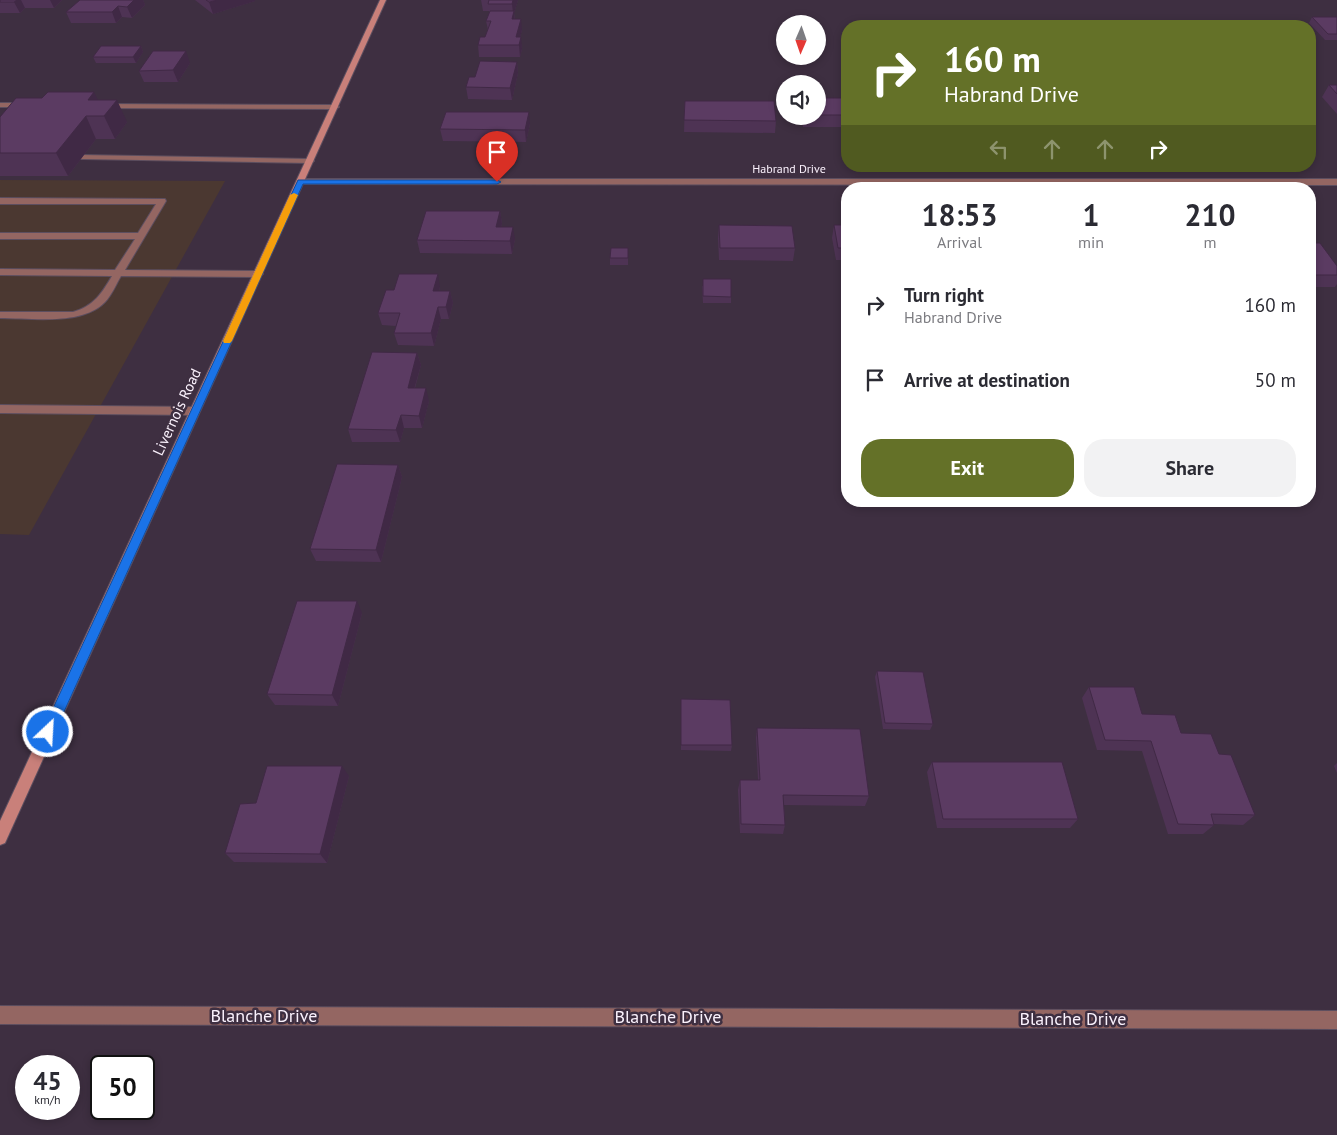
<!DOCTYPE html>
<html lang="en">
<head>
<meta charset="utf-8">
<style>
  body { margin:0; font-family:"PT Sans",sans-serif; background:#f2f2f3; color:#2b2b33; height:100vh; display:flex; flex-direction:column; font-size:19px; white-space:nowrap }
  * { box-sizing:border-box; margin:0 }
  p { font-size:16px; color:#7c7c81 }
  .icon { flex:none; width:28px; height:28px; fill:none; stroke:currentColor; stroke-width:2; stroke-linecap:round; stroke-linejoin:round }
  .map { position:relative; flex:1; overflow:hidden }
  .details { position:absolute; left:841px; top:182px; width:475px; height:325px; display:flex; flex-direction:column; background:#fff; border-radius:20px; box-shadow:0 2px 8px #0003 }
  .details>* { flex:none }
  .banner { position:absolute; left:841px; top:20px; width:475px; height:152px; border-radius:20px; box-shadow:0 2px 8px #0003; background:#647128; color:#fff; overflow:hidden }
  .needle { width:32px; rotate:182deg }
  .fabs { position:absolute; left:776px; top:15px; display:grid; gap:10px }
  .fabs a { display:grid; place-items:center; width:50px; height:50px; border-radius:50%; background:#fff; box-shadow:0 2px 8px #0003; font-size:25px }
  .speed { position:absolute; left:15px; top:1055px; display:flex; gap:10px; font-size:25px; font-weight:700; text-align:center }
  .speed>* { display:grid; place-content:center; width:65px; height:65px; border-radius:50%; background:#fff; box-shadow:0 2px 8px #0003; line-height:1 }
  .speed small { font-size:12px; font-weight:400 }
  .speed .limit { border:2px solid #111; border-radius:8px; background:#fff; color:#111 }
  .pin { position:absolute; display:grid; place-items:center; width:42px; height:42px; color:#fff; margin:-51px -21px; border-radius:50% 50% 50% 0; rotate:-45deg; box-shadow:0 0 5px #0007 }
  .pin .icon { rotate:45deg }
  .me { position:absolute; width:55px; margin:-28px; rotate:25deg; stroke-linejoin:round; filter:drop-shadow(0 0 4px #0008) }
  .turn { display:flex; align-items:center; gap:18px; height:105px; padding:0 20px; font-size:22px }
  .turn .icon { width:65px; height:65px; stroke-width:2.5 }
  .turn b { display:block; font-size:35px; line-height:42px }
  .lanes { display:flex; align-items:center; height:48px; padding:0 20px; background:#0003; justify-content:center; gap:25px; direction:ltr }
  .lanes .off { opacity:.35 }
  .eta { display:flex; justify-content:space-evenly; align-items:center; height:85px; text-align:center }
  .eta b { font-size:30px; font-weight:700; line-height:35px }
  .cta { display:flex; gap:10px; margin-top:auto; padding:10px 20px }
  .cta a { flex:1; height:58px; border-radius:20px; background:#647128; color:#fff; font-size:20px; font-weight:700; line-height:58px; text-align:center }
  .cta a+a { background:#f2f2f3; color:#2b2b33 }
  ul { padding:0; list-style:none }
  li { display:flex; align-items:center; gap:15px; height:75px; padding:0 20px }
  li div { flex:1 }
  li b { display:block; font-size:19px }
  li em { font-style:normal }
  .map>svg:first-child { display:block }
</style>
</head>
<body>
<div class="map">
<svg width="1337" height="1135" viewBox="0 0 1337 1135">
  <rect width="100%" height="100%" fill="#3e2f41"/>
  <polygon fill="#4b3831" points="0,180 225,181 29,535 0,534"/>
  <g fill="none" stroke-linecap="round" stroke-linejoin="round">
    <defs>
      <g id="lane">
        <polygon points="0,103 27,103 31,105 27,107 0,107"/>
        <polygon points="99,104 335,105 339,107 335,109 102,108 98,106"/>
        <polygon points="80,155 310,159 314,161 310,163 83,159 80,159"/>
        <path d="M0,198l165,1 1,2 -41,69 133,1 5,3 -5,3 -137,-1c-5,8 -9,19 -16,26 -23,24 -74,16 -105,16v-6h73c21,-6 29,-19 39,-36l-112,-1v-6l115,1 20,-31h-135v-6h138l18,-29h-156z"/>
        <polygon points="0,405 195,407 200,411 195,415 0,413"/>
      </g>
      <g id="street">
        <polygon points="300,179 1337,179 1337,185 297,184 297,180"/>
        <polygon points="0,1006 1337,1011 1337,1029 0,1024"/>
      </g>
      <polygon id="secondary" points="380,0 386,0 5,843 0,845 0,821"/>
    </defs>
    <use href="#lane" stroke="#5c4e5f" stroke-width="2"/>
    <use href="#street" stroke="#5c4e5f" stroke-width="2"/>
    <use href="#secondary" stroke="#5c4e5f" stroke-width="2"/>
    <use href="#lane" fill="#946662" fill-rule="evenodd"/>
    <use href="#street" fill="#946662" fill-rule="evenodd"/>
    <use href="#secondary" fill="#c9807a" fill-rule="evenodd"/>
  </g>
  <g fill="#4e3354">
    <polygon points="0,0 62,0 54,8 25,8 20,13 0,13"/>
    <polygon points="80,0 143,0 145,5 132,18 122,17 116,23 71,23 66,12"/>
    <polygon points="195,0 255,0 255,1 213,14"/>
    <polygon points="481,0 518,0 514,13 515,19 522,30 520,37 522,49 520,57 479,57 478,45 485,37 488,30 486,21 489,13 489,11 483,11"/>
    <polygon points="1312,17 1337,17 1337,40 1325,40 1309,23"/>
    <polygon points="141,46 143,52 136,63 96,63 93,57"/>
    <polygon points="517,62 518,73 512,100 468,99 466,87 475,77"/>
    <polygon points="190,63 178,82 144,82 139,71"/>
    <polygon points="1329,85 1337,85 1337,114 1322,97"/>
    <polygon points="1310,95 1313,98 1310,104"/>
    <polygon points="818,98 848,98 848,127 803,127 801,116 818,116"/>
    <polygon points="98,100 127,122 115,139 96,139 68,176 0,176 0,117"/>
    <polygon points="685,101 776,121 775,133 684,132"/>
    <polygon points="530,124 526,142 443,141 440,129"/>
    <polygon points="500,211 502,224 501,227 515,239 512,254 420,253 417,240"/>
    <polygon points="719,225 795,248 793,261 719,260 718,238"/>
    <polygon points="834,225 848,225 848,260 836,260 832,238"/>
    <polygon points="1310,243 1337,266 1337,284 1335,287 1310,287"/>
    <polygon points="628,248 628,265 610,265 610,258"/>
    <polygon points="702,286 731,297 731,303 703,303"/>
    <polygon points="440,287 439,291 450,291 453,303 449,319 441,319 434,346 398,345 394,333 396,326 382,325 378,313 394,290"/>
    <polygon points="417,353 421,365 415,388 429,401 422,428 404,428 400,442 352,442 348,429"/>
    <polygon points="398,465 402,477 381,562 316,561 310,549"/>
    <polygon points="362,613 338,706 275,705 267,694"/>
    <polygon points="877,671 933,724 930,730 883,729 875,677"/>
    <polygon points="1089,687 1142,714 1181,733 1219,754 1255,815 1243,825 1214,824 1214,825 1203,834 1168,834 1142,751 1097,750 1082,698"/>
    <polygon points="681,699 732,745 731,751 681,750"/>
    <polygon points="757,728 869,796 865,806 784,805 785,825 783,834 740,833 738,790 740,780 758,780 756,738"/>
    <polygon points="932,762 1078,819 1070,828 937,828 927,772"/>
    <polygon points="1337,763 1337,773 1334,766"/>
    <polygon points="349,776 327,863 234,862 225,853 256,803"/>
  </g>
  <g fill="#402945">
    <polygon points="17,0 21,0 25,8 20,13 14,2"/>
    <polygon points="50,0 62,0 54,8"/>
    <polygon points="134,0 143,0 145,5 132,18 127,7"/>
    <polygon points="218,0 255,0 255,1 213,14 209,2"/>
    <polygon points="513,0 518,0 514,13 515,22 512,19 513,13 512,4"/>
    <polygon points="118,6 122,17 116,23 112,12"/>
    <polygon points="521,19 522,30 518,45 516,37"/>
    <polygon points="521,37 522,49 520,57 519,45"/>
    <polygon points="141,46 143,52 136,63 133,57"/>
    <polygon points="186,51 190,63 178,82 173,70"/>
    <polygon points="517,62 518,73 512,100 510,88"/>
    <polygon points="94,92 105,114 88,100"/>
    <polygon points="117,100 127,122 115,139 104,116"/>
    <polygon points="529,112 530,124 526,142 525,130"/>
    <polygon points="86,116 96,139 68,176 56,153"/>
    <polygon points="500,211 502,224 498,239 496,227"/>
    <polygon points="513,227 515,239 512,254 510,241"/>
    <polygon points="438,274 440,287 436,303 433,291"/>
    <polygon points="450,291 453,303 449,319 446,307"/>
    <polygon points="438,307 441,319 434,346 431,333"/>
    <polygon points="417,353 421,365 411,400 408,388"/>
    <polygon points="426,388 429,401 422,428 419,416"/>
    <polygon points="401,415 404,428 400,442 396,430"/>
    <polygon points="398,465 402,477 381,562 376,550"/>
    <polygon points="357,601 362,613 338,706 332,695"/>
    <polygon points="342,766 349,776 327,863 320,854"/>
  </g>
  <g fill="#5b3b62" stroke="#402945">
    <polygon points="0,0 17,0 14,2 0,2"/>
    <polygon points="80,0 134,0 127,7 118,6 112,12 66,12"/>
    <polygon points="206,0 218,0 209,2"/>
    <polygon points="489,0 513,0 512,4 488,4"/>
    <polygon points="490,11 514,11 512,19 521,19 516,37 521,37 519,45 478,45 480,37 485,37 491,21 486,21"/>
    <polygon points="1312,17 1337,17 1337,34 1328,34"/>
    <polygon points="101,46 141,46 133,57 93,57"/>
    <polygon points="153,51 186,51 173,70 139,71"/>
    <polygon points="480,61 517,62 510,88 466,87 469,77 475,77"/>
    <polygon points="1329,85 1337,85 1337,94"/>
    <polygon points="48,92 94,92 88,100 117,100 104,116 86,116 56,153 0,153 0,117 16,98 42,98"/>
    <rect x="818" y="98" width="30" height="17"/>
    <polygon points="685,101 774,101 776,121 684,120"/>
    <polygon points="446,112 529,112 525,130 440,129"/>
    <polygon points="426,211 500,211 496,227 513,227 510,241 417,240"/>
    <polygon points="719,225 792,226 795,248 720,248"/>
    <polygon points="834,225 848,225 848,248 838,248"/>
    <polygon points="1310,243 1320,243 1337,266 1337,275 1310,275"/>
    <polygon points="611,248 628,248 628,258 610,258"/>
    <polygon points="399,274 438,274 433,291 450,291 446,307 438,307 431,333 394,333 400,313 378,313 386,290 394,290"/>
    <polygon points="703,279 731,279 731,297 703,296"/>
    <polygon points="372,352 417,353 408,388 426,388 419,416 401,415 396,430 348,429"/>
    <polygon points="337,464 398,465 376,550 310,549"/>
    <polygon points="297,601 357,601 332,695 267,694"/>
    <polygon points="877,671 923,672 933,724 885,723"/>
    <polygon points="1089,687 1134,687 1142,714 1175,715 1181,733 1211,734 1219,754 1231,755 1255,815 1211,814 1214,825 1178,824 1151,741 1105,740"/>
    <polygon points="681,699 730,700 732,745 681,745"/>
    <polygon points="757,728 860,729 869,796 783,795 785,825 741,824 740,780 760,780"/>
    <polygon points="932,762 1062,762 1078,819 943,819"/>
    <polygon points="267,766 342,766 320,854 225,853 240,804 256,803"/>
  </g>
  <polygon fill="#1a73e8" stroke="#114b97" points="298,180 497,180 501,182 497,184 303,184 53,736 48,738 44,736 42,732"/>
  <polygon fill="#f59e0b" points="294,193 298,195 232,341 230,343 224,343 223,341 290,195"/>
  <g text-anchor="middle" stroke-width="5" stroke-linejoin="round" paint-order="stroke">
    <g font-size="12" fill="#faf1fc" stroke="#3e2f41">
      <text x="789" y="173">Habrand Drive</text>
    </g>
    <g font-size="15" fill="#faf1fc" stroke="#3e2f41">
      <text transform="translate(177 412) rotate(-65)" y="5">Livernois Road</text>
    </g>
    <g font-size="18" fill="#faf1fc" stroke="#3e2f41">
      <text x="264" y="1022">Blanche Drive</text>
      <text x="668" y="1023">Blanche Drive</text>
      <text x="1073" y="1025">Blanche Drive</text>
    </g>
  </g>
</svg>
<div class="fabs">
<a><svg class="needle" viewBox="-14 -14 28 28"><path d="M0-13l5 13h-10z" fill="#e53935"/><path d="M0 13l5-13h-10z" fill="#7c7c81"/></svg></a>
<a><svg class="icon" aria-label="sound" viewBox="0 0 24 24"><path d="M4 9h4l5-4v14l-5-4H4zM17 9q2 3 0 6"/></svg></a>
</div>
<div class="speed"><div>45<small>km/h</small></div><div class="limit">50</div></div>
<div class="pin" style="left:497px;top:182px;background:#d93025"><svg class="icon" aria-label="arrive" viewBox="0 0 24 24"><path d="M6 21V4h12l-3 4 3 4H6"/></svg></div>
<svg class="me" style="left:48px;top:732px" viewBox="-20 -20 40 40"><circle r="17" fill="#1a73e8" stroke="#fff" stroke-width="3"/><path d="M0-11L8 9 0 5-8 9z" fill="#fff"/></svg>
<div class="banner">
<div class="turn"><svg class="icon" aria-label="right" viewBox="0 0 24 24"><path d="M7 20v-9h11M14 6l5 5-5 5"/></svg><div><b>160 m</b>Habrand Drive</div></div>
<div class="lanes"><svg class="icon off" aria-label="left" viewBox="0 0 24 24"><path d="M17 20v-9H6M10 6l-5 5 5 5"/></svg><svg class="icon off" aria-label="ahead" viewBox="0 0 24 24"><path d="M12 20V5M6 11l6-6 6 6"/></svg><svg class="icon off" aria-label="ahead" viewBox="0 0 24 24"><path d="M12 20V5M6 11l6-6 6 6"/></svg><svg class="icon" aria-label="right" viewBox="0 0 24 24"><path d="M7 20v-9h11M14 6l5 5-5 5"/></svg></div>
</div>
<section class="details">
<div class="eta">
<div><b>18:53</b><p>Arrival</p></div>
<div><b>1</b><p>min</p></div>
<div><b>210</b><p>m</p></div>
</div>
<ul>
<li><svg class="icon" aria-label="right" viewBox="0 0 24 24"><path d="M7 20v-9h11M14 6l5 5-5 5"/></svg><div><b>Turn right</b><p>Habrand Drive</p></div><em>160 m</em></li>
<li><svg class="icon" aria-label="arrive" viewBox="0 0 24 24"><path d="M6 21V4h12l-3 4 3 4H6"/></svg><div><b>Arrive at destination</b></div><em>50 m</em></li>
</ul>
<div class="cta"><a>Exit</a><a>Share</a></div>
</section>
</div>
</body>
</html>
